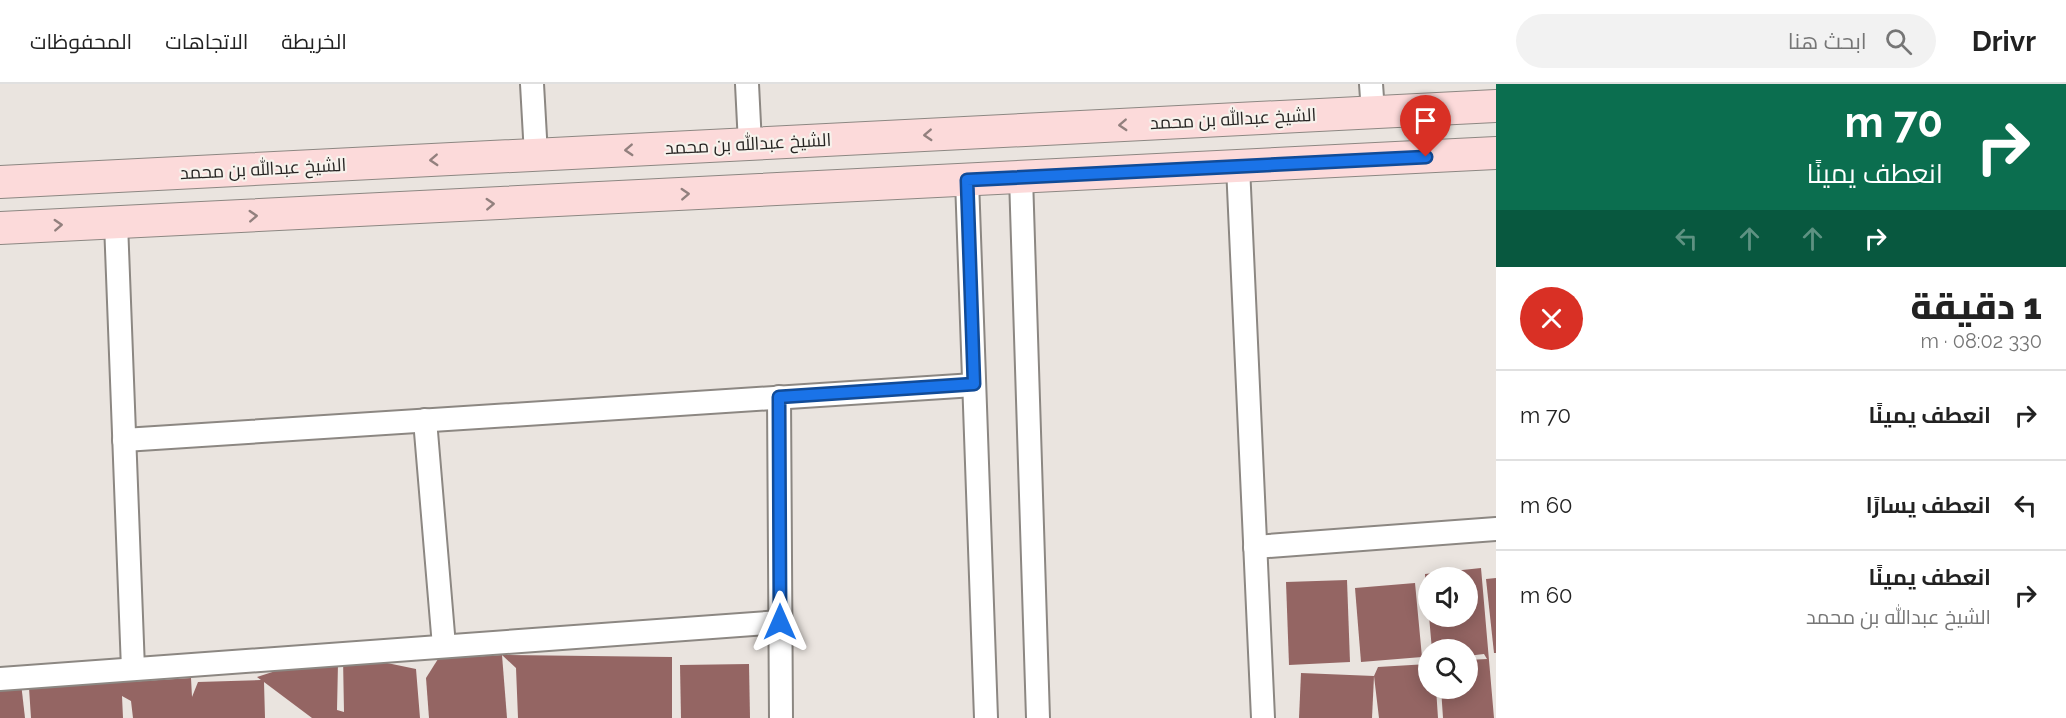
<!DOCTYPE html>
<html lang="ar">
<head>
<meta charset="utf-8">
<style>
  body { margin:0; font-family:Raleway,Cairo,sans-serif; background:#f2f2f2; color:#222; direction:rtl; height:100vh; display:flex; flex-direction:column; font-size:22px; white-space:nowrap }
  * { box-sizing:border-box; margin:0 }
  p { font-size:20px; color:#767676 }
  .icon { flex:none; width:33px; height:33px; fill:none; stroke:currentColor; stroke-width:2; stroke-linecap:round; stroke-linejoin:round }
  .map { position:relative; flex:1; overflow:hidden; direction:ltr }
  .panel { display:flex; flex-direction:column; background:#fff; width:570px }
  .panel>* { flex:none }
  .top-card { background:#0b6e4f; color:#fff; overflow:hidden }
  .buttons { position:absolute; left:1418px; top:483px; display:grid; gap:12px }
  .buttons a { display:grid; place-items:center; width:60px; height:60px; border-radius:50%; background:#fff; box-shadow:0 3px 15px #0003; font-size:30px }
  .pin { position:absolute; display:grid; place-items:center; width:51px; height:51px; color:#fff; margin:-62px -26px; border-radius:50% 50% 50% 0; rotate:-45deg; box-shadow:0 0 6px #0007 }
  .pin .icon { rotate:45deg }
  .me { position:absolute; width:66px; margin:-33px; rotate:0deg; stroke-linejoin:round; filter:drop-shadow(0 0 4px #0008) }
  .turn { display:flex; align-items:center; gap:21px; height:126px; padding:0 24px; font-size:27px }
  .turn .icon { width:78px; height:78px; stroke-width:2.5 }
  .turn b { display:block; font-size:42px; line-height:51px }
  .lanes { display:flex; align-items:center; height:57px; padding:0 24px; background:#0003; justify-content:center; gap:30px; direction:ltr }
  .lanes .off { opacity:.35 }
  .round { display:grid; place-items:center; flex:none; width:63px; height:63px; border-radius:32px; background:#f2f2f2 }
  .headline { display:flex; align-items:center; justify-content:space-between; height:102px; padding:0 24px }
  h1 { font-size:36px; font-weight:800; line-height:45px }
  ul { padding:0; list-style:none }
  li { display:flex; align-items:center; gap:18px; height:90px; padding:0 24px; border-top:2px solid #e0e0e0 }
  li div { flex:1 }
  li b { display:block; font-size:22px }
  li em { font-style:normal }
  header { display:flex; align-items:center; gap:36px; box-sizing:border-box; height:84px; padding:0 30px; background:#fff; border-bottom:2px solid #e0e0e0 }
  header strong { font-size:28px }
  nav { display:flex; gap:33px; margin-inline-start:auto; font-size:21px }
  .search { width:420px; height:54px; background:#f2f2f2; display:flex; align-items:center; gap:15px; box-sizing:border-box; padding:0 21px; border-radius:33px; color:#767676; font-size:22px }
  main { display:flex; flex:1; min-height:0 }
  .map>svg:first-child { display:block }
</style>
</head>
<body>
<header>
<strong>Drivr</strong>
<div class="search"><svg class="icon" aria-label="search" viewBox="0 0 24 24"><circle cx="10" cy="10" r="6"/><path d="M15 15l6 6"/></svg>ابحث هنا</div>
<nav><a>الخريطة</a><a>الاتجاهات</a><a>المحفوظات</a></nav>
</header>
<main>
<section class="panel">
<div class="top-card">
<div class="turn"><svg class="icon" aria-label="right" viewBox="0 0 24 24"><path d="M7 20v-9h11M14 6l5 5-5 5"/></svg><div><b>70 m</b>انعطف يمينًا</div></div>
<div class="lanes"><svg class="icon off" aria-label="left" viewBox="0 0 24 24"><path d="M17 20v-9H6M10 6l-5 5 5 5"/></svg><svg class="icon off" aria-label="ahead" viewBox="0 0 24 24"><path d="M12 20V5M6 11l6-6 6 6"/></svg><svg class="icon off" aria-label="ahead" viewBox="0 0 24 24"><path d="M12 20V5M6 11l6-6 6 6"/></svg><svg class="icon" aria-label="right" viewBox="0 0 24 24"><path d="M7 20v-9h11M14 6l5 5-5 5"/></svg></div>
</div>
<div class="headline"><div><h1>1 دقيقة</h1><p>330 m · 08:02</p></div><a class="round" style="background:#d93025;color:#fff"><svg class="icon" aria-label="close" viewBox="0 0 24 24"><path d="M6 6l12 12M18 6L6 18"/></svg></a></div>
<ul>
<li><svg class="icon" aria-label="right" viewBox="0 0 24 24"><path d="M7 20v-9h11M14 6l5 5-5 5"/></svg><div><b>انعطف يمينًا</b></div><em>70 m</em></li>
<li><svg class="icon" aria-label="left" viewBox="0 0 24 24"><path d="M17 20v-9H6M10 6l-5 5 5 5"/></svg><div><b>انعطف يسارًا</b></div><em>60 m</em></li>
<li><svg class="icon" aria-label="right" viewBox="0 0 24 24"><path d="M7 20v-9h11M14 6l5 5-5 5"/></svg><div><b>انعطف يمينًا</b><p>الشيخ عبدالله بن محمد</p></div><em>60 m</em></li>
</ul>
</section>
<div class="map">
<svg width="1496" height="634" viewBox="0 0 1496 634">
  <rect width="100%" height="100%" fill="#eae4df"/>
  <g fill="#946563">
    <polygon points="1481,484 1494,634 1443,634 1441,604 1467,604 1467,576 1487,575 1484,570 1467,572 1467,566 1432,566 1429,532 1467,532 1467,494 1428,494 1426,509 1425,490"/>
    <polygon points="1496,494 1496,569 1494,569 1486,495"/>
    <polygon points="1347,496 1350,578 1289,581 1286,498"/>
    <polygon points="1415,499 1422,573 1361,578 1355,504"/>
    <polygon points="502,571 672,573 672,634 518,634 516,584"/>
    <polygon points="502,571 507,634 429,634 426,594 438,575"/>
    <polygon points="343,574 363,574 416,585 420,634 312,634 264,598 265,634 133,634 131,617 122,612 123,634 31,634 29,604 191,594 192,613 198,598 261,596 257,593 297,580 338,579 337,626 344,628"/>
    <polygon points="749,580 750,634 681,634 680,581"/>
    <polygon points="1428,580 1428,604 1436,604 1438,634 1379,634 1374,592 1378,583"/>
    <polygon points="1301,589 1374,592 1372,634 1299,634"/>
    <polygon points="21,599 25,634 0,634 0,601"/>
  </g>
  <g fill="none" stroke-linecap="round" stroke-linejoin="round">
    <defs>
      <g id="minor">
        <polyline points="532,0 536,71"/>
        <polyline points="747,0 750,60"/>
        <polyline points="1371,0 1373,28"/>
        <polyline points="1238,82 1263,634"/>
        <polyline points="1021,93 1038,634"/>
        <polyline points="967,96 986,634"/>
        <polyline points="116,139 133,585"/>
        <polyline points="779,313 781,634"/>
        <polyline points="425,336 444,562"/>
        <polyline points="124,356 974,301"/>
        <polyline points="1255,463 1496,445"/>
        <polyline points="0,595 780,538"/>
      </g>
      <g id="secondary">
        <polyline points="0,98 1496,22"/>
        <polyline points="0,144 1496,69"/>
      </g>
    </defs>
    <use href="#minor" stroke="#8c8782" stroke-width="26"/>
    <use href="#secondary" stroke="#8c8782" stroke-width="34"/>
    <use href="#minor" stroke="#fff" stroke-width="22"/>
    <use href="#secondary" stroke="#fcdada" stroke-width="32"/>
  </g>
  <defs><path id="oneway-chevron" d="M-2-3.5L2.5 0L-2 3.5" fill="none" stroke-width="1.6" stroke-linecap="round" stroke-linejoin="round" transform="scale(1.5)"/></defs>
  <g stroke="#92807e">
    <use href="#oneway-chevron" transform="translate(1123 41) rotate(177)"/>
    <use href="#oneway-chevron" transform="translate(928 51) rotate(177)"/>
    <use href="#oneway-chevron" transform="translate(629 66) rotate(177)"/>
    <use href="#oneway-chevron" transform="translate(434 76) rotate(177)"/>
    <use href="#oneway-chevron" transform="translate(685 110) rotate(-3)"/>
    <use href="#oneway-chevron" transform="translate(490 120) rotate(-3)"/>
    <use href="#oneway-chevron" transform="translate(253 132) rotate(-3)"/>
    <use href="#oneway-chevron" transform="translate(58 141) rotate(-3)"/>
  </g>
  <g fill="none" stroke-linecap="round" stroke-linejoin="round">
    <defs>
      <polyline id="route" points="780,538 779,313 974,300 967,96 1426,73"/>
    </defs>
    <use href="#route" stroke="#114b97" stroke-width="15"/>
    <use href="#route" stroke="#1a73e8" stroke-width="10"/>
  </g>
  <g text-anchor="middle" stroke-width="4.5" stroke-linejoin="round" paint-order="stroke">
    <g font-size="18" fill="#272523" stroke="#f7f2ec">
      <text transform="translate(1233 35) rotate(-3)" y="6">الشيخ عبدالله بن محمد</text>
      <text transform="translate(748 60) rotate(-3)" y="6">الشيخ عبدالله بن محمد</text>
      <text transform="translate(263 85) rotate(-3)" y="6">الشيخ عبدالله بن محمد</text>
    </g>
  </g>
</svg>
<div class="buttons">
<a><svg class="icon" aria-label="sound" viewBox="0 0 24 24"><path d="M4 9h4l5-4v14l-5-4H4zM17 9q2 3 0 6"/></svg></a>
<a><svg class="icon" aria-label="search" viewBox="0 0 24 24"><circle cx="10" cy="10" r="6"/><path d="M15 15l6 6"/></svg></a>
</div>
<div class="pin" style="left:1426px;top:73px;background:#d93025"><svg class="icon" aria-label="arrive" viewBox="0 0 24 24"><path d="M6 21V4h12l-3 4 3 4H6"/></svg></div>
<svg class="me" style="left:780px;top:538px" viewBox="-20 -20 40 40"><path d="M0-17L14 15 0 8-14 15z" fill="#1a73e8" stroke="#fff" stroke-width="4"/></svg>
</div>
</main>
</body>
</html>
